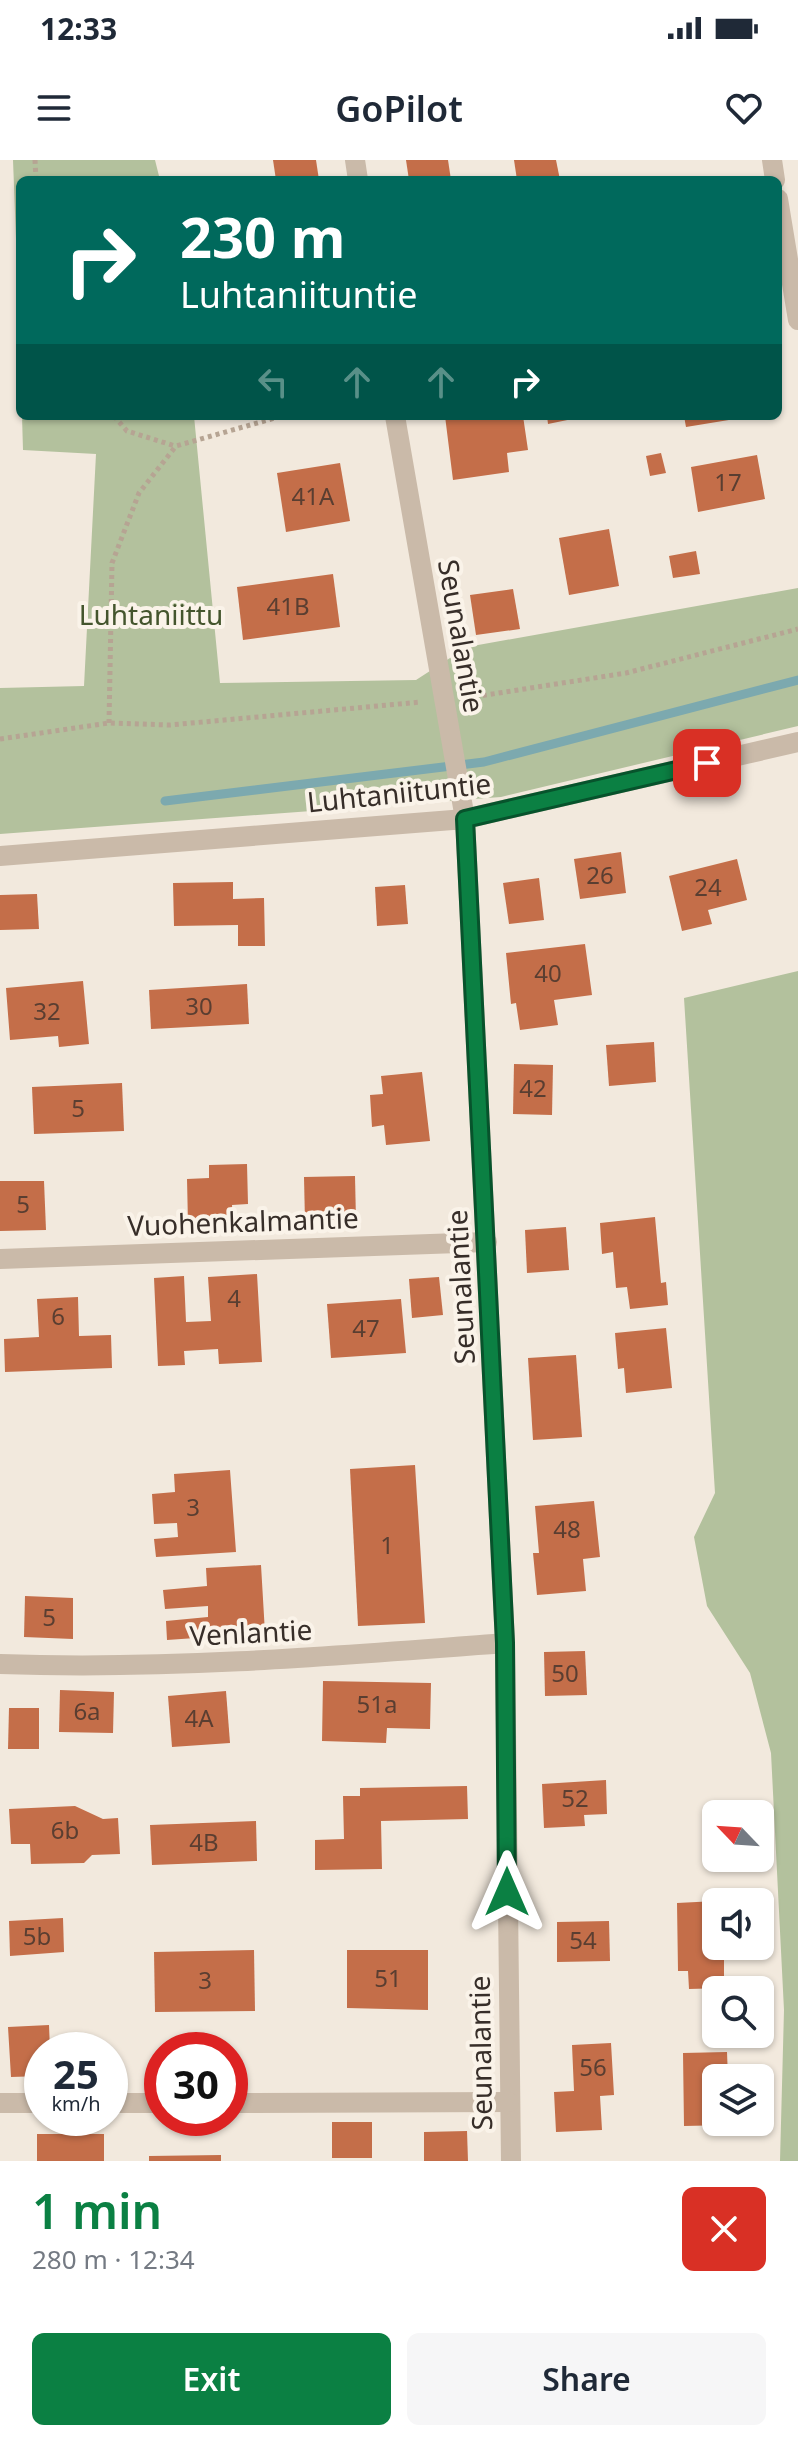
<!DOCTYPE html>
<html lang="en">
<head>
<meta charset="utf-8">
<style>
  body { margin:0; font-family:"Noto Sans",sans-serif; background:#f6f6f7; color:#1f2937; height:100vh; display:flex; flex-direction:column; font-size:30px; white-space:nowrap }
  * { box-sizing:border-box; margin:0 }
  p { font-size:26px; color:#747a83 }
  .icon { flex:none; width:44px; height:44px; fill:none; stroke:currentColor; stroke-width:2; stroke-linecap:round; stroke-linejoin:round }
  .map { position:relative; height:2001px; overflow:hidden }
  .sheet { display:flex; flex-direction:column; background:#fff; flex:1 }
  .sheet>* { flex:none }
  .banner { position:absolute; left:16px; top:16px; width:766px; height:244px; border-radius:12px; box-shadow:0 2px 6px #0004; background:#00695c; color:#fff; overflow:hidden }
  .needle { width:52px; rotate:295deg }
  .controls { position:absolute; left:702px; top:1640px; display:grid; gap:16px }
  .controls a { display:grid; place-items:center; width:72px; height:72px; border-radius:12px; background:#fff; box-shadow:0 2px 6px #0004; font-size:40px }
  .speed { position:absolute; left:24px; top:1872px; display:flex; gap:16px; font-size:40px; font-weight:700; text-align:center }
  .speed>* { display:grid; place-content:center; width:104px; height:104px; border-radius:50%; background:#fff; box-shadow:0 2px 6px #0004; line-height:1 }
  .speed small { font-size:20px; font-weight:400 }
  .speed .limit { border:12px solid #d22; background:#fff; color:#111 }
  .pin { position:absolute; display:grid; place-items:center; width:68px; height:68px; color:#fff; margin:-34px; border-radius:16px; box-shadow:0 4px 12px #0006 }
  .me { position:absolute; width:88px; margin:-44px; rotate:0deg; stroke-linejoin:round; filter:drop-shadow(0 0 6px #0008) }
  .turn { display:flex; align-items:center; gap:28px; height:168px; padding:0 32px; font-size:36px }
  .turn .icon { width:104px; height:104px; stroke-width:2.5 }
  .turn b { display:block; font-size:56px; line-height:68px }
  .lanes { display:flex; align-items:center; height:76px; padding:0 32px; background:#0003; justify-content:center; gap:40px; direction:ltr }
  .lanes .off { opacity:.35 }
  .round { display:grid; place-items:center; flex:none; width:84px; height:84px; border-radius:12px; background:#f6f6f7 }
  .head { display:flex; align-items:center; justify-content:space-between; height:136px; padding:0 32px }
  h1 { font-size:48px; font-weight:600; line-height:60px; color:#0b8043 }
  .button { display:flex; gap:16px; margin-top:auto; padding:16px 32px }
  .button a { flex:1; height:92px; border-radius:12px; background:#0b8043; color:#fff; font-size:32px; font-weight:600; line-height:92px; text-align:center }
  .button a+a { background:#f6f6f7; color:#1f2937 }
  .status { display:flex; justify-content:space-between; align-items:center; height:56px; padding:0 40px; background:#fff; direction:ltr }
  .status svg { height:22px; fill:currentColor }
  header { display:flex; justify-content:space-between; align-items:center; height:104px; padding:0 32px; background:#fff; font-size:36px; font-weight:600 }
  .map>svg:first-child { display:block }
</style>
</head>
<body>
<div class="status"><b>12:33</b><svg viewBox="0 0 49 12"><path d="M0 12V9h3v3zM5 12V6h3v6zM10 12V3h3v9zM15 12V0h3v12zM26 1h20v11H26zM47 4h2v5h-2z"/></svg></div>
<header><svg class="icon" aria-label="menu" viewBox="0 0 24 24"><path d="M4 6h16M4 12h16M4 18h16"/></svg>GoPilot<svg class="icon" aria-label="heart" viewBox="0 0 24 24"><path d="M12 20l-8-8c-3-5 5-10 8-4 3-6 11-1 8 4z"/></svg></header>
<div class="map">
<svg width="798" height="2001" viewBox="0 0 798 2001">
  <rect width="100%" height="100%" fill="#f2e9dd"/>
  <g fill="#b3c19d">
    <polygon points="13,0 155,0 160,20 20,20 20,184"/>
    <polygon points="22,256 194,256 220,523 416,520 467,487 798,428 798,566 501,637 0,674 0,528 84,526 96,294 23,290"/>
    <polygon points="798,811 798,2001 780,2001 784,1850 771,1593 750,1513 707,1446 694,1377 715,1333 684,838"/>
  </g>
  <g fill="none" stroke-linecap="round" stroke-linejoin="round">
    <polyline stroke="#7ca9af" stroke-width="9" points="165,641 484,602 798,520"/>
  </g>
  <g fill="#c46e49">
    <polygon points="273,0 316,0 319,20 276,20"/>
    <polygon points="406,0 448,0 451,20 409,20"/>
    <polygon points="514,0 556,0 560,20 517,20"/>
    <polygon points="445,256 523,256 528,290 507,293 509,312 453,320"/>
    <polygon points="547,256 582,256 582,257 548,264"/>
    <polygon points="684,256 741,256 741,258 686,267"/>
    <polygon points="661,293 666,313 650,316 646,296"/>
    <polygon points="757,295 765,339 698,352 691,307"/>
    <polygon points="340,303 350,361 286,372 277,313"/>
    <polygon points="609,369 619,426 569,435 559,378"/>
    <polygon points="696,391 700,414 673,418 669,396"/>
    <polygon points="333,414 340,467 243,480 237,427"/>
    <polygon points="513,429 520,469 476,475 470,435"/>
    <polygon points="621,692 626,733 580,739 574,699"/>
    <polygon points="737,699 747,740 708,750 712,764 682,771 669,716"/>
    <polygon points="539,718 544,760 509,764 503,723"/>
    <polygon points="233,722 233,739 264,738 265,786 238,786 238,765 174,766 173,723"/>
    <polygon points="405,725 408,764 377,766 375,727"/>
    <polygon points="37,734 39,769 0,770 0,735"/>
    <polygon points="585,784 592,835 554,840 558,865 520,870 516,843 511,844 506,793"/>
    <polygon points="83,821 89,884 59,887 58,876 10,880 6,828"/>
    <polygon points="247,824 249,864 151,869 149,830"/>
    <polygon points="654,882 656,922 609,926 606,885"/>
    <polygon points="514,904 553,905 552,955 513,954"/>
    <polygon points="422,912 430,981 386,985 384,965 372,967 370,935 383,934 381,916"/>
    <polygon points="122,923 124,971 34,974 32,927"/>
    <polygon points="247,1004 248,1044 232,1045 233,1062 188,1064 187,1019 209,1018 209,1005"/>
    <polygon points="355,1016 356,1061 305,1062 304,1017"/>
    <polygon points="0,1021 44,1021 46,1070 0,1071"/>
    <polygon points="655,1057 661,1123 666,1122 668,1145 630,1149 627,1127 616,1128 613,1092 602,1094 600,1063"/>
    <polygon points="566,1067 569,1110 527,1113 525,1070"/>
    <polygon points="257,1114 262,1202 219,1204 218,1189 184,1191 185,1205 158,1206 154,1118 184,1116 186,1162 211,1161 208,1117"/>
    <polygon points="439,1117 443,1155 412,1158 409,1119"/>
    <polygon points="78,1137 79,1176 111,1175 112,1208 5,1212 4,1179 39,1177 37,1139"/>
    <polygon points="401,1139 406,1193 331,1198 327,1144"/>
    <polygon points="666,1168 672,1228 626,1233 624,1208 618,1209 615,1173"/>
    <polygon points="576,1195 582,1277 533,1280 528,1198"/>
    <polygon points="415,1305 425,1463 358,1466 350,1309"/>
    <polygon points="230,1310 236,1392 156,1397 154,1379 178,1377 177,1363 154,1364 152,1334 175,1332 174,1314"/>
    <polygon points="594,1341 600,1397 583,1399 586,1431 537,1435 533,1393 539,1393 535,1346"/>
    <polygon points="261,1405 265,1473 167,1480 166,1461 208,1457 208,1446 165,1449 163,1430 207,1426 206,1408"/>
    <polygon points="25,1436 73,1438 73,1479 24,1477"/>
    <polygon points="585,1491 587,1535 545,1536 544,1492"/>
    <polygon points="323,1521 431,1523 430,1569 387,1568 386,1583 322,1581"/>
    <polygon points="60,1530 114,1532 113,1573 59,1572"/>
    <polygon points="226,1531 230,1583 172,1587 168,1536"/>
    <polygon points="9,1548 39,1548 39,1589 8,1589"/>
    <polygon points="606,1620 607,1654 584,1655 585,1666 544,1668 542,1624"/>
    <polygon points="467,1626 468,1659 381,1661 382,1709 315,1710 315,1680 344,1679 343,1636 360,1636 360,1628"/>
    <polygon points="75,1646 103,1659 118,1658 120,1694 92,1695 84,1703 31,1704 30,1684 11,1684 9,1649"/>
    <polygon points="256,1661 257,1701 152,1705 150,1665"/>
    <polygon points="716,1741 716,1786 724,1786 724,1828 689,1829 688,1811 678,1811 677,1743"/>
    <polygon points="63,1758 64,1792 10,1796 9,1761"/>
    <polygon points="609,1761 610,1801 557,1802 557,1762"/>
    <polygon points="254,1790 255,1851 155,1852 154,1792"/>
    <polygon points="347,1790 428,1790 428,1850 347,1848"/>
    <polygon points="49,1865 50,1890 42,1890 42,1916 11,1917 8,1867"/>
    <polygon points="611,1883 614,1935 600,1936 602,1970 556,1972 554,1932 574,1931 572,1885"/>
    <polygon points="727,1892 728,1918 716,1918 716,1962 729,1962 729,1965 684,1966 683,1893"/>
    <rect x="332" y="1962" width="40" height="36"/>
    <polygon points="467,1971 468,2001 424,2001 424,1972"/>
    <rect x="37" y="1974" width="67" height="27"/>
    <polygon points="221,1995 221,2001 149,2001 149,1996"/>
  </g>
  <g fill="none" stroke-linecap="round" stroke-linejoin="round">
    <g stroke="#b6a493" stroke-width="5" stroke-dasharray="4 4" stroke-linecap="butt">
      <polyline points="35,0 36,20"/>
      <polyline points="114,256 127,271 175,286"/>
      <polyline points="467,538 626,513 798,469"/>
      <polyline points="109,563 112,403 139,333 176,286 282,256"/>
      <polyline points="0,579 109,563 170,565 421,542"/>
    </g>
    <g stroke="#cabaa9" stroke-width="20">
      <polyline points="772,0 775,20"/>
      <polyline points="778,39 798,160"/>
      <polyline points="0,696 465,659 505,1483 511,2001"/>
      <polyline points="0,1099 487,1082"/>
      <path d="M0,1504c169,6 336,-8 505,-21"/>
      <polyline points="0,1943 42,1943"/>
      <polyline points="110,1943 162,1943"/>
      <polyline points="230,1943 509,1942"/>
    </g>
    <g stroke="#cabaa9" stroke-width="20">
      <polyline points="355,0 358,20"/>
      <polyline points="395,256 465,659 798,582"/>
    </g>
  </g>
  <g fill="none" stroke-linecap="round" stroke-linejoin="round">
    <defs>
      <polyline id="route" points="507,1732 505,1483 465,659 707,603"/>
    </defs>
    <use href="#route" stroke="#07532c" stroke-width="20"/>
    <use href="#route" stroke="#0b8043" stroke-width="14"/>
  </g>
  <g text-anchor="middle" stroke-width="8" stroke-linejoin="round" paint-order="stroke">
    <g font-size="24" fill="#5a3e31">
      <text x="728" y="331">17</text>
      <text x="313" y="345">41A</text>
      <text x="288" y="455">41B</text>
      <text x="600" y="724">26</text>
      <text x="708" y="736">24</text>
      <text x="548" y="822">40</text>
      <text x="199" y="855">30</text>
      <text x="47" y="860">32</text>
      <text x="533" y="937">42</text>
      <text x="78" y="957">5</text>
      <text x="23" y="1053">5</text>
      <text x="234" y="1147">4</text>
      <text x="58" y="1165">6</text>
      <text x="366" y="1177">47</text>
      <text x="193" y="1356">3</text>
      <text x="567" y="1378">48</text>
      <text x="387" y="1394">1</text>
      <text x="49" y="1466">5</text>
      <text x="565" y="1522">50</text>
      <text x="377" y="1553">51a</text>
      <text x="87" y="1560">6a</text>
      <text x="199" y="1567">4A</text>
      <text x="575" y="1647">52</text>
      <text x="65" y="1679">6b</text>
      <text x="204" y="1691">4B</text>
      <text x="37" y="1785">5b</text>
      <text x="583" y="1789">54</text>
      <text x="388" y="1827">51</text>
      <text x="205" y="1829">3</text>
      <text x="593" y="1916">56</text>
    </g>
    <g font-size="28" fill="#44552d" stroke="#faf3e9">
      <text x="151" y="465">Luhtaniittu</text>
    </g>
    <g font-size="28" fill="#372e29" stroke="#faf3e9">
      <text transform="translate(461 476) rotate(80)" y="10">Seunalantie</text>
      <text transform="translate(399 633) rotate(-6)" y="10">Luhtaniituntie</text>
      <text transform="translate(243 1062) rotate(-2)" y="10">Vuohenkalmantie</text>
      <text transform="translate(461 1127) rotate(-93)" y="10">Seunalantie</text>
      <text transform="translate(251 1473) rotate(-3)" y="10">Venlantie</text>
      <text transform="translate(481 1893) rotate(-91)" y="10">Seunalantie</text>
    </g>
  </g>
</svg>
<div class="controls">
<a><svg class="needle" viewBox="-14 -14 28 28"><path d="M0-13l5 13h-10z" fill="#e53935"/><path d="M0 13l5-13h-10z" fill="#747a83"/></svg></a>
<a><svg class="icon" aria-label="sound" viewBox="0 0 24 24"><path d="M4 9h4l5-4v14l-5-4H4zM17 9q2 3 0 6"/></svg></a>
<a><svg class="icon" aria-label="search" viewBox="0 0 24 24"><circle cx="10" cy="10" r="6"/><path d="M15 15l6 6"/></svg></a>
<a><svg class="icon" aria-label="layers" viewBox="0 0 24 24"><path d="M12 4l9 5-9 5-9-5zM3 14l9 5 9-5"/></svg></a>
</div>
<div class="speed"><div>25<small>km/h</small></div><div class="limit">30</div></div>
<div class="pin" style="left:707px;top:603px;background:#d93025"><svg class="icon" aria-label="arrive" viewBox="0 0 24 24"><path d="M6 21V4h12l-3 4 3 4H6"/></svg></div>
<svg class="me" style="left:507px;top:1732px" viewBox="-20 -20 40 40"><path d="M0-17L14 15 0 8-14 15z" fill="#0b8043" stroke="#fff" stroke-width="4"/></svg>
<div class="banner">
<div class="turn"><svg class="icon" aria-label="right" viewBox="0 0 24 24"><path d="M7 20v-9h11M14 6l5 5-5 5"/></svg><div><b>230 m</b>Luhtaniituntie</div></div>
<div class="lanes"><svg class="icon off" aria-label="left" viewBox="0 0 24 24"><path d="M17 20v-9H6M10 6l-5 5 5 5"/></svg><svg class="icon off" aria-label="ahead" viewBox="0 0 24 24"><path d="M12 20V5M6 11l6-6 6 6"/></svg><svg class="icon off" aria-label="ahead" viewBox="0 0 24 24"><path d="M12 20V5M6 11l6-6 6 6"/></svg><svg class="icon" aria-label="right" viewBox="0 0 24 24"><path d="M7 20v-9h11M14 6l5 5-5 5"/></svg></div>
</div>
</div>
<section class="sheet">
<div class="head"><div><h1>1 min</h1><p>280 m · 12:34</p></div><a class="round" style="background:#d93025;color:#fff"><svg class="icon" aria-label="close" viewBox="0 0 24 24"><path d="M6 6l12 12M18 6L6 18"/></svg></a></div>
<div class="button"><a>Exit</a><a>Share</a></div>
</section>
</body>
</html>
